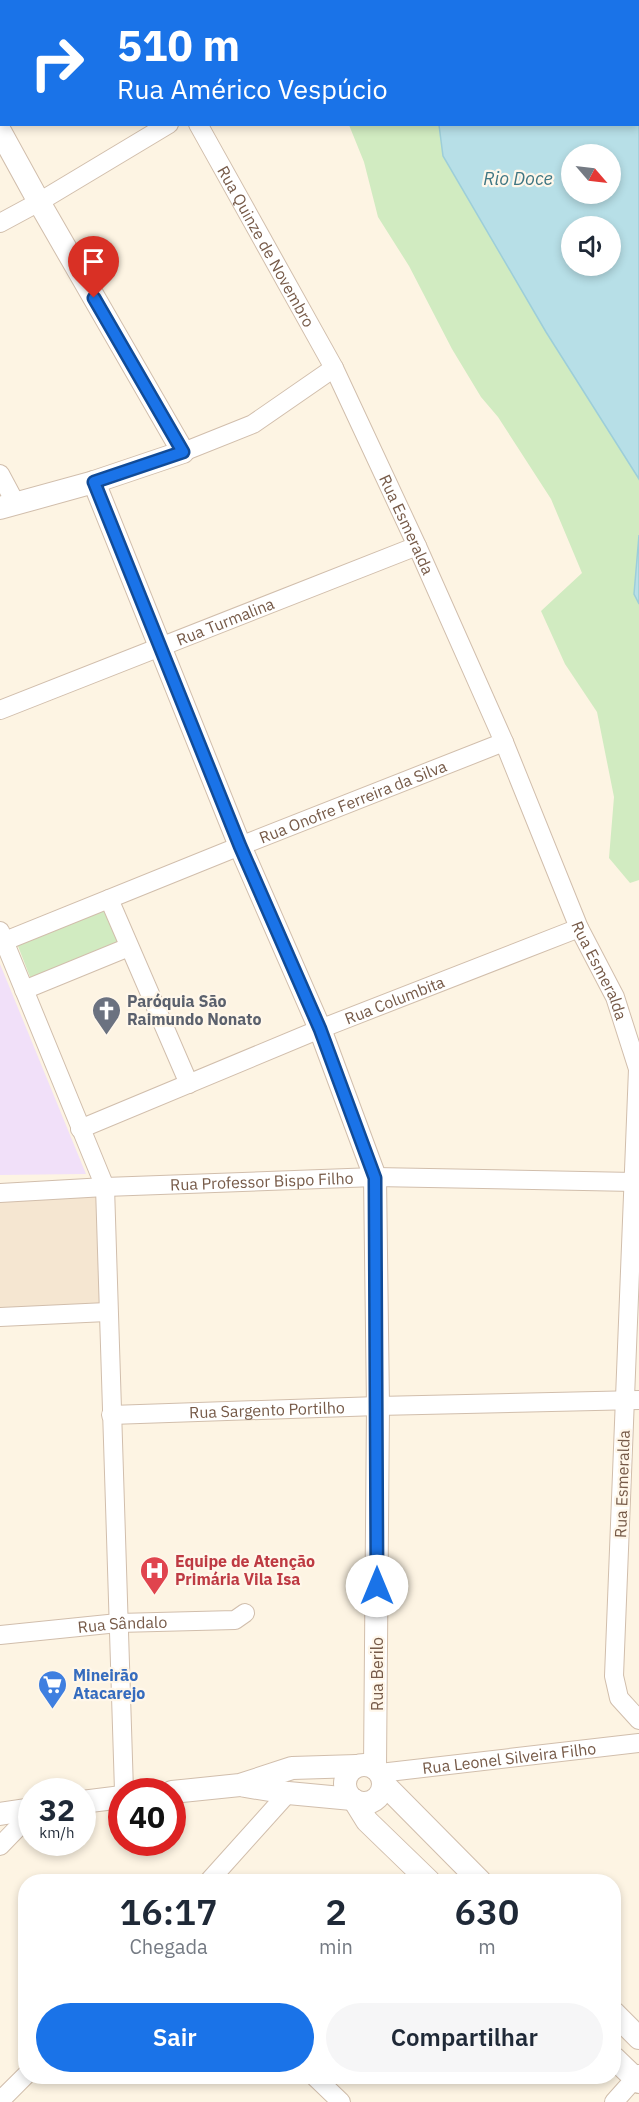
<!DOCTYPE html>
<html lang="pt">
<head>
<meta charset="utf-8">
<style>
  body { margin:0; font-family:"IBM Plex Sans",sans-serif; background:#f6f6f7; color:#1f2937; height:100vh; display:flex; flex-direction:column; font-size:22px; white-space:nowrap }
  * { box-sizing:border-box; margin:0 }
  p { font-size:20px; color:#747a83 }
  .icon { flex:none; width:33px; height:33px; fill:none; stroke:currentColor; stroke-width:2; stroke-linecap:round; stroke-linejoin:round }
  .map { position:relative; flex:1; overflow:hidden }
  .sheet { position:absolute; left:18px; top:1874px; width:603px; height:210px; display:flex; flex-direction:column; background:#fff; border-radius:24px; box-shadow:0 3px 9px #0003 }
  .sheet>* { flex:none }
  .guide { position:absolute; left:0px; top:0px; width:639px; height:126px; box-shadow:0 3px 9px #0003; background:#1a73e8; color:#fff; overflow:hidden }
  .needle { width:39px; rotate:118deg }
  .fabs { position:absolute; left:561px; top:144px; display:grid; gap:12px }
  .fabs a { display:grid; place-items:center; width:60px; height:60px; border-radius:50%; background:#fff; box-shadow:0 3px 9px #0003; font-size:30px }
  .speed { position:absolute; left:18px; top:1778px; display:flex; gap:12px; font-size:30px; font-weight:700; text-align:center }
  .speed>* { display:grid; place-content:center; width:78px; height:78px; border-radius:50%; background:#fff; box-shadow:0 3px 9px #0003; line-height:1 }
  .speed small { font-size:15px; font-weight:400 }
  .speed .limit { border:9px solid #d22; background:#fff; color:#111 }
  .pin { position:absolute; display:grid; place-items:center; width:51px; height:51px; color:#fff; margin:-62px -26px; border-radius:50% 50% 50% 0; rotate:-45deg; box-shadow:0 0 6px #0007 }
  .pin .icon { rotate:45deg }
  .me { position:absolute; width:66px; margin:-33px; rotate:0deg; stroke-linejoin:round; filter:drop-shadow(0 0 4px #0008) }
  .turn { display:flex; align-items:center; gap:21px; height:126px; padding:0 18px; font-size:27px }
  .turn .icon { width:78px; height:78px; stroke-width:2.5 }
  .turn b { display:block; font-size:42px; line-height:51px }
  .eta { display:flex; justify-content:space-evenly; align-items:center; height:102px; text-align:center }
  .eta b { font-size:36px; font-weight:600; line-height:42px }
  .action { display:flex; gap:12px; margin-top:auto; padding:12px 18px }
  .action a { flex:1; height:69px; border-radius:36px; background:#1a73e8; color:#fff; font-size:24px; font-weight:600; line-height:69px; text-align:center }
  .action a+a { background:#f6f6f7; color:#1f2937 }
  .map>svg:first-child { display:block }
</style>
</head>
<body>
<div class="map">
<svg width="639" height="2102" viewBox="0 0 639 2102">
  <rect width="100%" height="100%" fill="#fdf4e3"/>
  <polygon fill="#f5e6d1" points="0,1192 96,1192 101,1307 0,1313"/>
  <polygon fill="#f1e0f9" points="0,964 86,1174 0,1175"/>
  <g fill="#d1ebc1">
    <polygon points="349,125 439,125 443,156 546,332 639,479 639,535 634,594 639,604 639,880 630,883 609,858 614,797 597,712 565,664 541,611 582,573 551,499 498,417 481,397 452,349 409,266 378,217 364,162"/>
    <polygon points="108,903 126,946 32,982 16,941"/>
  </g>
  <g fill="#b7dfe7" stroke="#9dced9" stroke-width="1.5" fill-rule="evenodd">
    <path d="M422,0h217v479l-93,-147 -103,-176 -4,-31 199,-1v-122h-216zM572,154h38v40h-38zM572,226h38v40h-38z"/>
    <polygon points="639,535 639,604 634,594"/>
  </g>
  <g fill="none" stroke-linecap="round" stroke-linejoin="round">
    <defs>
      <g id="minor">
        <polyline points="129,0 130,2"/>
        <path id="s1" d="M198,124l136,244 83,178 87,196 75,186 36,69 23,72 -24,607 5,22 20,22"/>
        <polyline points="0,223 39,202 169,124"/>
        <polyline points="183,452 253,424 334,368"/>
        <polyline points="0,474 16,504"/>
        <path id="s2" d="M0,710l417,-164"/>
        <polyline points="109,899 189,1084"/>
        <polyline points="0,931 105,1187 124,1791"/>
        <path id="s3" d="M0,943l240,-97 264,-104"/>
        <polyline points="24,990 129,947"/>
        <path id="s4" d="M80,1129l240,-100 259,-101"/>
        <path id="s5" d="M0,1193l105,-6 270,-10 259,5"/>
        <polyline points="0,1317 107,1312"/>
        <path id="s6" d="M111,1415l267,-9 261,-6"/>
        <path id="s7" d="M0,1635l118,-12 117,-3 10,-7"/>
        <path id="s8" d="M380,1773l259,-30"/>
        <polyline points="0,1846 32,1813"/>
        <polyline points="209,1881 288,1793"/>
        <polyline points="314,2076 341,2102"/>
        <polyline points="0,2101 26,2075"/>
        <polyline points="614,2102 639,2074"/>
      </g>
      <g id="tertiary">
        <polyline points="0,131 39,202 183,452 94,482 0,508"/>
        <polyline points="94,482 240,846 320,1029 375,1177 378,1406 375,1768"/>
        <circle cx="364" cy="1784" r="19"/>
        <polyline points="384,1784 480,1881"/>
        <polyline points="245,1786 288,1793 352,1799"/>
        <polyline points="172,1792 240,1785 292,1768 357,1766"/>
        <polyline points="354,1800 367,1821 429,1881"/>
        <polyline points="82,1802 122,1797"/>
        <polyline points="0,1814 32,1809"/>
        <polyline points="614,2013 639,2038"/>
        <polyline points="614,2058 639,2082"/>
      </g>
    </defs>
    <use href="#minor" stroke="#d1beac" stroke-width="20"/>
    <use href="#tertiary" stroke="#d1beac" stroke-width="24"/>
    <use href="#minor" stroke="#fff" stroke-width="18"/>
    <use href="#tertiary" stroke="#fff" stroke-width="22"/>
  </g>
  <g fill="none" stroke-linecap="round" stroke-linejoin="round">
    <defs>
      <polyline id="route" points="94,298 183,452 94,482 240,846 320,1029 375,1178 377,1586"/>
    </defs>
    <use href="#route" stroke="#114b97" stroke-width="15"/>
    <use href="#route" stroke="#1a73e8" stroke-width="10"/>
  </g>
  <defs>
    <symbol id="church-pin" viewBox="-11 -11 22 30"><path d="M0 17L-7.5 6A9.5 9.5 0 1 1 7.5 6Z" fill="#6b7280" stroke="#fff7ea"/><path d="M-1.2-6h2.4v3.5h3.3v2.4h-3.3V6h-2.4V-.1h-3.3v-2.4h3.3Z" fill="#fff"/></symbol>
    <symbol id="hospital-pin" viewBox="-11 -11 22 30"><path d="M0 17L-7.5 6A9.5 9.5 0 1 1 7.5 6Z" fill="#e0444e" stroke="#fff7ea"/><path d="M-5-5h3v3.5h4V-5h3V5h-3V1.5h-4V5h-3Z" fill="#fff"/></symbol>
    <symbol id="supermarket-pin" viewBox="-11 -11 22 30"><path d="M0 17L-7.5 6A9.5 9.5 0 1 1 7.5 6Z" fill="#3f7fe0" stroke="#fff7ea"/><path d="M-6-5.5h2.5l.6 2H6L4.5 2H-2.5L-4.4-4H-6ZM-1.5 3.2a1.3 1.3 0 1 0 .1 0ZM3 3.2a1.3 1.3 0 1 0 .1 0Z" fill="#fff"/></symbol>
  </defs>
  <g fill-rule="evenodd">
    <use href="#church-pin" x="90" y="994" width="33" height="45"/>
    <use href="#hospital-pin" x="138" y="1554" width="33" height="45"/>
    <use href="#supermarket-pin" x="36" y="1668" width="33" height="45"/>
  </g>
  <g text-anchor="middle" stroke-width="4.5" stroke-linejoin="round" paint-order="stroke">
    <g font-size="16" fill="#765a48" stroke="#fff7ea">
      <text dy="6" stroke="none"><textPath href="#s1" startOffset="140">Rua Quinze de Novembro</textPath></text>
      <text dy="6" stroke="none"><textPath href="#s1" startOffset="452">Rua Esmeralda</textPath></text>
      <text dy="6" stroke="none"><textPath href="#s2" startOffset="242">Rua Turmalina</textPath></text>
      <text dy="6" stroke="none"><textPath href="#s3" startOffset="380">Rua Onofre Ferreira da Silva</textPath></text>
      <text dy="6" stroke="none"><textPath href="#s1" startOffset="938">Rua Esmeralda</textPath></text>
      <text dy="6" stroke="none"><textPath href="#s4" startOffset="340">Rua Columbita</textPath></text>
      <text dy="6" stroke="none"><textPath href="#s5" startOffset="262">Rua Professor Bispo Filho</textPath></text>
      <text dy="6" stroke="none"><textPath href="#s6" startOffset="156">Rua Sargento Portilho</textPath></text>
      <text transform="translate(622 1484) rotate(-88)" y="6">Rua Esmeralda</text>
      <text dy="6" stroke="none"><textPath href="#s7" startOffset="123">Rua Sândalo</textPath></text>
      <text transform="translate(377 1674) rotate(-90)" y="6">Rua Berilo</text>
      <text dy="6" stroke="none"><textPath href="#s8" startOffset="130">Rua Leonel Silveira Filho</textPath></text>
    </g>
    <g font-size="16" font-weight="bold" fill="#5b616d" stroke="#fff7ea" text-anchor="start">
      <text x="127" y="1007">Paróquia São<tspan x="127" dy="18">Raimundo Nonato</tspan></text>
    </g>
    <g font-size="16" font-weight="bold" fill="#be3a42" stroke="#fff7ea" text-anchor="start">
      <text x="175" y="1567">Equipe de Atenção<tspan x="175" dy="18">Primária Vila Isa</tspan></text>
    </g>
    <g font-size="16" font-weight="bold" fill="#366cbe" stroke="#fff7ea" text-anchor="start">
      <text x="73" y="1681">Mineirão<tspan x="73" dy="18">Atacarejo</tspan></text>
    </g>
    <g font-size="18" font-style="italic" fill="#3f7683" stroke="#fff7ea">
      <text x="518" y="185">Rio Doce</text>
    </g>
  </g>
</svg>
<div class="fabs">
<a><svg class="needle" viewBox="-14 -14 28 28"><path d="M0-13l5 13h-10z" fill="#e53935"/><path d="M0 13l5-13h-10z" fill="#747a83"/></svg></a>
<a><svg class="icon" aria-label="sound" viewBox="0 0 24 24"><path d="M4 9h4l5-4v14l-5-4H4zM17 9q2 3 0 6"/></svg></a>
</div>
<div class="speed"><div>32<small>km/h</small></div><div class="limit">40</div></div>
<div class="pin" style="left:94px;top:298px;background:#d93025"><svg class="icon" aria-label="arrive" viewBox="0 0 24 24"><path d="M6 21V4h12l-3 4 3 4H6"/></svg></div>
<svg class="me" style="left:377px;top:1586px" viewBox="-20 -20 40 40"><circle r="19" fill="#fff"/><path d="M0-13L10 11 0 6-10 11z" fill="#1a73e8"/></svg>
<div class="guide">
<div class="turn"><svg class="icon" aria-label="right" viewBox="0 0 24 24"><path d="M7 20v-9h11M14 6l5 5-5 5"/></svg><div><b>510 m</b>Rua Américo Vespúcio</div></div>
</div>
<section class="sheet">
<div class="eta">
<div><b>16:17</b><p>Chegada</p></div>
<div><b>2</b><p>min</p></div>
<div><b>630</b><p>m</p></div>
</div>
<div class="action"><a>Sair</a><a>Compartilhar</a></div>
</section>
</div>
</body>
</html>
